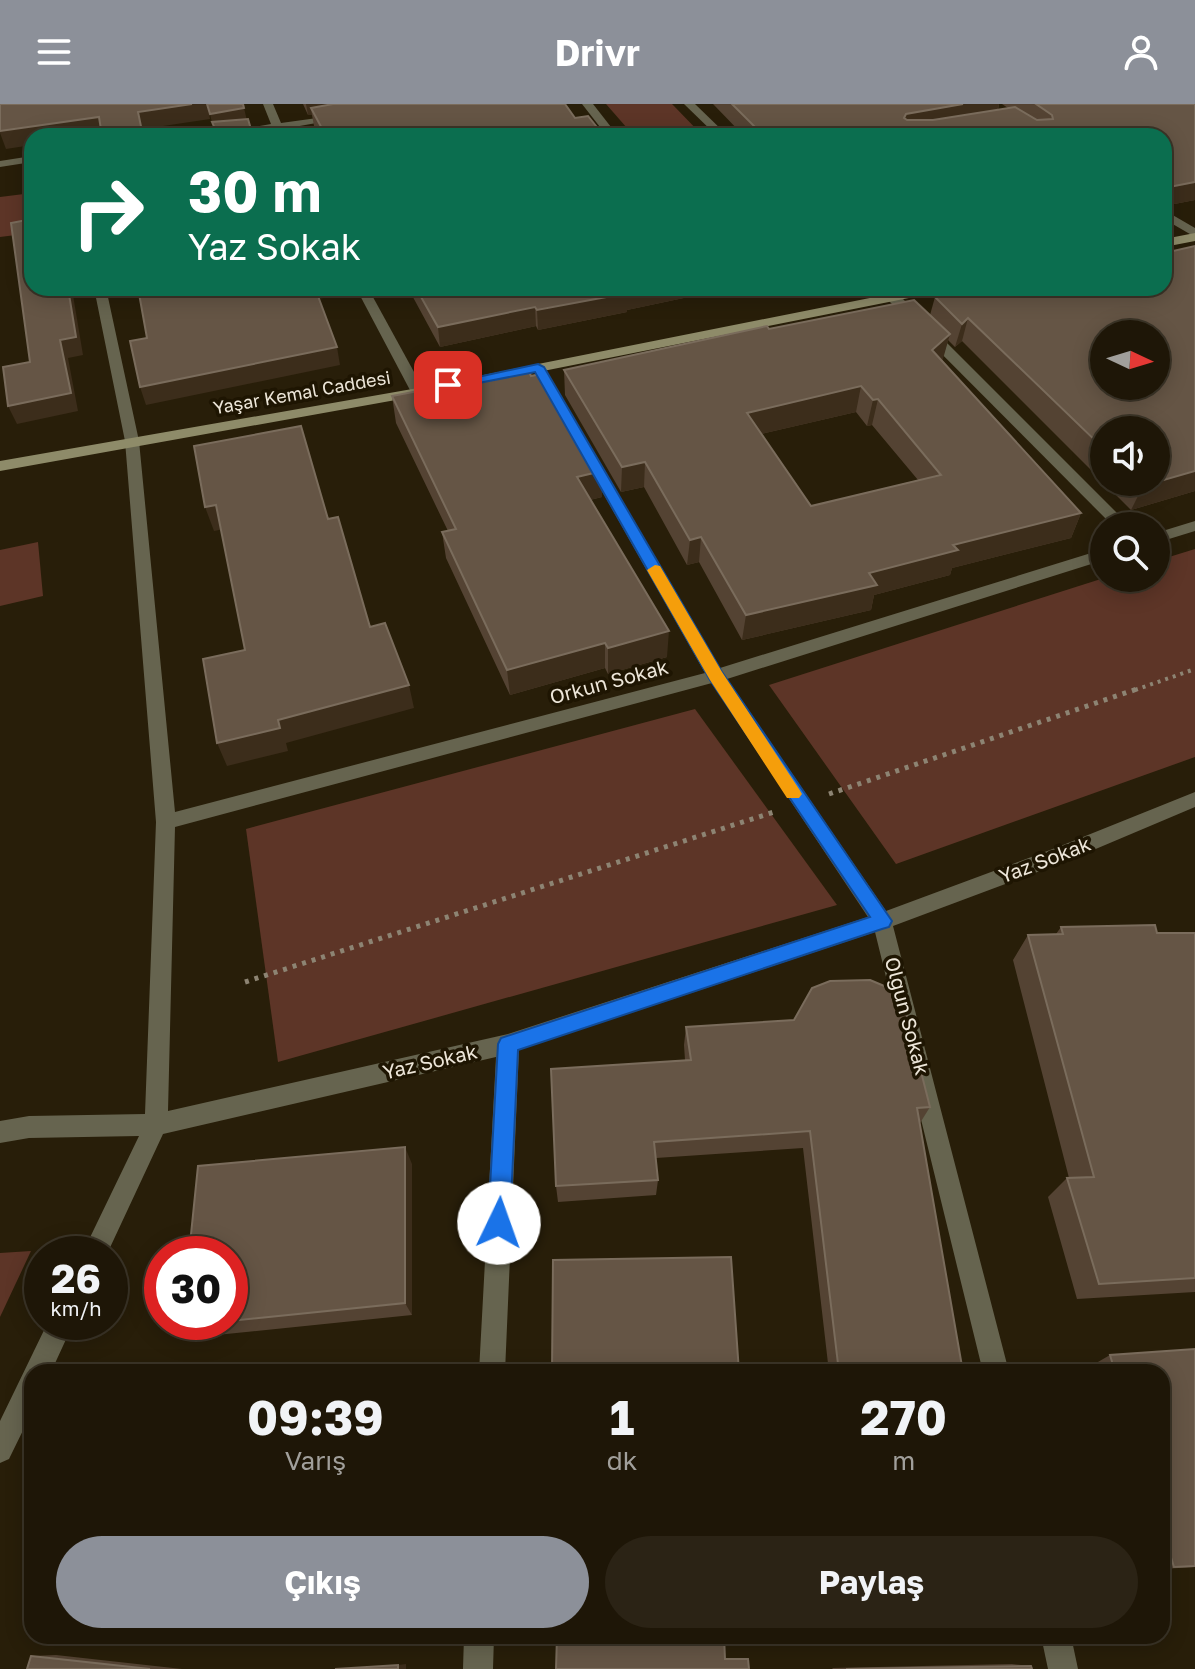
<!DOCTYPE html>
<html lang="tr">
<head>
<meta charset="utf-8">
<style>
  body { margin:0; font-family:"Golos Text",sans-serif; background:#2b2315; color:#f1f3f6; height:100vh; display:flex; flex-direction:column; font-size:30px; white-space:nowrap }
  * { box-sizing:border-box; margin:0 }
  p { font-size:26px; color:#a19f9b }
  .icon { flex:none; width:44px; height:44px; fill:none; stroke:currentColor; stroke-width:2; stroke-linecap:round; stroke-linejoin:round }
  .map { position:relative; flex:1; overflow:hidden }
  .panel { position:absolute; left:24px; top:1260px; width:1146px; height:280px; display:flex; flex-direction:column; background:#1e1607; border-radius:24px; box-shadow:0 4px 20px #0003,0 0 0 2px #3c3528 }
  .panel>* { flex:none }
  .banner { position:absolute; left:24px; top:24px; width:1148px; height:168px; border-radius:24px; box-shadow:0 4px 20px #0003,0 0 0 2px #3c3528; background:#0b6e4f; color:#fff; overflow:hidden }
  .needle { width:52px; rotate:94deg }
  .tools { position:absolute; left:1090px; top:216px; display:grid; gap:16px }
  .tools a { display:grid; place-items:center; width:80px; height:80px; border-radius:50%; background:#1e1607; box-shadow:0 4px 20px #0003,0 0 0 2px #3c3528; font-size:40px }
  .speed { position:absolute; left:24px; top:1132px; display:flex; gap:16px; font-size:40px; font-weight:700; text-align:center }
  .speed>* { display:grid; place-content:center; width:104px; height:104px; border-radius:50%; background:#1e1607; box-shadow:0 4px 20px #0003,0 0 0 2px #3c3528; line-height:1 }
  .speed small { font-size:20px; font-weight:400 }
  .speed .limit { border:12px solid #d22; background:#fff; color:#111 }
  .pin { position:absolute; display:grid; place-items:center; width:68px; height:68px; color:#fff; margin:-34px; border-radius:16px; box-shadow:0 4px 12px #0006 }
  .me { position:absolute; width:88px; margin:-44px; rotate:3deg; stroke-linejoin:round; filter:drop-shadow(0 0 6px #0008) }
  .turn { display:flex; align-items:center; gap:28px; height:168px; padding:0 32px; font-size:36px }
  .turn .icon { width:104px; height:104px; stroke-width:2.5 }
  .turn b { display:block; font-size:56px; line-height:68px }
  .eta { display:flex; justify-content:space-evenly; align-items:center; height:136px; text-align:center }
  .eta b { font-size:48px; font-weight:700; line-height:56px }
  .button { display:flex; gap:16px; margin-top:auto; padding:16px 32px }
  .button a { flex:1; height:92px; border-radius:48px; background:#8c9099; color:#fff; font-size:32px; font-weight:700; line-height:92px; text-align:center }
  .button a+a { background:#2b2315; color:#f1f3f6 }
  header { display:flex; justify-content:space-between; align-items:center; height:104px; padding:0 32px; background:#8c9099; color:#fff; font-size:36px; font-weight:700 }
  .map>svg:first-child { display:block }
</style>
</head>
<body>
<header><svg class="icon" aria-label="menu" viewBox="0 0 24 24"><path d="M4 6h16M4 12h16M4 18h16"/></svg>Drivr<svg class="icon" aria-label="person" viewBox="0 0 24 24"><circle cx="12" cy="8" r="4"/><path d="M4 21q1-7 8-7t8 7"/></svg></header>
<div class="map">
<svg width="1195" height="1565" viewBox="0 0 1195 1565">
  <rect width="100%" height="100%" fill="#281e09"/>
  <g fill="#5d3527">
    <polygon points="606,0 672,0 703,32 634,32"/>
    <polygon points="32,89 32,129 0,133 0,93"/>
    <polygon points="38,438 43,492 0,502 0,446"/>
    <polygon points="1195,445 1195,653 896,760 769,581 1104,474 1156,474 1156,457"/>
    <polygon points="695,605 837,801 278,958 246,725"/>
    <polygon points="31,1147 0,1213 0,1149"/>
  </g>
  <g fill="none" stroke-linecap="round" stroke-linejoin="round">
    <polyline stroke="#8d8473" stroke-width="4" stroke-dasharray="3 5" stroke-linecap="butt" points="1135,586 1195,565"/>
    <g stroke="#8d8473" stroke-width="5" stroke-dasharray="4 6" stroke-linecap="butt">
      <polyline points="829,690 1140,584"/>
      <polyline points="245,878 774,708"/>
    </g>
    <g fill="#66644f" fill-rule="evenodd">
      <polygon points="263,0 273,0 281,19 339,11 344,14 283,25 286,32 276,32 273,26 203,32 271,20"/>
      <polygon points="582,0 593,0 618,32 607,32"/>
      <polygon points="684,0 695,0 728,32 717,32"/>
      <polygon points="32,52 32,58 0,63 0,57"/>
      <polygon points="1164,106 1195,124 1195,133 1164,115"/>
      <path d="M94,184h12l33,153 36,371 530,-139 -124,-219 2,-3h10l2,3 125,214 384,-119v11l-377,119 159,232 172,-64 137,-55v15l-123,52 -179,67 116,446h-26l-108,-440 -356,118 -14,322h-26l17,-315 -333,77 -56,120h-25l57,-118 -110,2 -29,5v-22l29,-5 116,-2 11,-292 -31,-381zM712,579l156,234 -360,117 -340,77 7,-284z"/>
      <polygon points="356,184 368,184 425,288 423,291 411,288"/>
      <polygon points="888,190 898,190 1130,422 1113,422 888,196"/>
      <polygon points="1195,417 1195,427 1156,439 1156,429"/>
      <polygon points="48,1218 74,1218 51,1268 32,1268 32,1308 9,1355 0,1359 0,1317"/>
      <polygon points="464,1532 494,1532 493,1565 463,1565"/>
      <polygon points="1041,1532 1071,1532 1078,1565 1048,1565"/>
    </g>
    <g fill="#8e8b69" fill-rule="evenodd">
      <polygon points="1195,129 1195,137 1164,143 1164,135"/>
      <polygon points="920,184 945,184 939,188 418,292 0,367 0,357 418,284"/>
    </g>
  </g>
  <g fill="#544333" fill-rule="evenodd">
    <polygon points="303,0 565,0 575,14 604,32 319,32 314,22 312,11 308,11"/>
    <polygon points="713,0 999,0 998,6 1008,4 1002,0 1195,0 1195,96 1164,102 1164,32 744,32"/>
    <path d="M1195,142v245l-64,19 -169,-169 -7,6 -7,-7 -6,20 139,153 -10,25 -119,30 -2,7 -76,20 -3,15 -129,30 -43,-78 -12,3 -43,-78 -23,5 -56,-97 -1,-25 205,-41 161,-14 5,-18 8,-1 1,-5 220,-3zM856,308l11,14 5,-1 46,55 -107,26 -50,-72zM1104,326l52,52h-52z"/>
    <polygon points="408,184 731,184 627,206 627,208 538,226 536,222 440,243"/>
    <polygon points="392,292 602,393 590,396 667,553 608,570 605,564 510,591 446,454 442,428 448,427 396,319"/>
    <polygon points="1061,823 1157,829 1195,828 1195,1188 1077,1195 1048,1093 1067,1074 1069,1074 1013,856 1028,831 1056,830"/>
    <polygon points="686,923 930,1003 920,1019 963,1268 829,1268 803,1044 656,1054 658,1076 656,1091 558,1098 556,1082 685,956 684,941"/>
    <polygon points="412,1060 412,1211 197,1233 181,1222 182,1218 230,1218 230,1150"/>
    <polygon points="1195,1245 1195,1463 1162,1465 1162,1268 1093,1268 1091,1262 1110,1251"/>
    <polygon points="56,1551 182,1565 27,1565 31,1552"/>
    <polygon points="1012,1560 1031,1562 1032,1565 833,1565 832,1564"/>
  </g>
  <g fill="#3c2d1b">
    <polygon points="192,0 207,0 210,15 143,25 145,32 143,32 138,8"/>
    <polygon points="306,0 386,0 311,4 312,11 308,11"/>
    <polygon points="963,0 999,0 996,11 902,29 904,14 906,10"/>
    <polygon points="244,4 248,21 212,18 214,27 210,10"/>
    <polygon points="99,13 104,30 89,32 32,32 32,41 6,45 0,29 0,27"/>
    <polygon points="1195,78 1195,96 1164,102 1164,84"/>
    <polygon points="68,184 93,184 92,188 73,191 83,251 68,254 78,307 17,320 8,302 60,236"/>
    <polygon points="315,184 322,184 324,194 317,195"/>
    <polygon points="638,184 731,184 627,206 627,208 538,226 537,206"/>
    <polygon points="535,203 536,222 440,243 438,223"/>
    <polygon points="968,214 962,237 955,243 962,220"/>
    <polygon points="950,230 943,255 926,271 932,246"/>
    <polygon points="337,243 340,261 146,301 140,283"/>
    <polygon points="861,282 856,308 744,334 747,309"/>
    <polygon points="878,295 872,321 867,322 873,296"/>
    <polygon points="645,358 644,383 621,388 622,363"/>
    <polygon points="602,367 602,393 577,399 577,373"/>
    <polygon points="1195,367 1195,387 1131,406 1143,382"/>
    <polygon points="216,401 224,425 214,427 205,403"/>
    <polygon points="1081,409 1071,434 952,464 950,471 874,491 871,506 742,536 746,511 953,441"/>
    <polygon points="701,433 699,458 687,461 690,436"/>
    <polygon points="669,527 667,553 608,570 608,544"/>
    <polygon points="605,539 605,564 510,591 507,566"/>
    <polygon points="409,581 414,604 286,639 288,647 227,662 217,639 278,616"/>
    <polygon points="405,1043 412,1060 412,1211 405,1199"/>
    <polygon points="406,1560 406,1565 398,1565 398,1561"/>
  </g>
  <g fill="#655545" stroke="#7a6c5c" stroke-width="2" fill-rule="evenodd">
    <polygon points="0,0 192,0 138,8 143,32 102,32 99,13 0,27"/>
    <polygon points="207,0 243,0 244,4 210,10"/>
    <polygon points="333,0 565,0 575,14 588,12 604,32 326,32 311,4"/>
    <polygon points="732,0 963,0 906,10 904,14 907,16 933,16 1015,3 1037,16 1053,15 1052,11 1036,0 1195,0 1195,78 1164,84 1164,32 764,32"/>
    <polygon points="248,15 253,32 218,32 212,18"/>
    <polygon points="32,115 32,184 68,184 76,233 60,236 71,289 8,302 3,263 30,258 11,119"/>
    <path d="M1195,142v225l-52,15 -5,-4h18v-52h-52v19l-136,-131 -6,6 -27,-27 13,-2 -4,-4 16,-3h204v-35zM1104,230h52v52h-52z"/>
    <polygon points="138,184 315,184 337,243 140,283 130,237 147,234"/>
    <polygon points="416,184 638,184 626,186 628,189 537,206 535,203 438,223"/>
    <path d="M914,196l36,34 -18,16 149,163 -128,32 5,5 -89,23 8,12 -131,30 -45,-78 -11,3 -45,-78 -23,5 -58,-97 203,-44 2,3zM861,282l12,14 5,-1 63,76 -130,31 -64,-93z"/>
    <polygon points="528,266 531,272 545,269 602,367 577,373 669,527 608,544 605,539 507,566 442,428 456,425 392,292"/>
    <polygon points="301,322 328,415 338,413 370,523 385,519 409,581 278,616 280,624 217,639 203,555 245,546 216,401 205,403 194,342"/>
    <polygon points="1155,821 1157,829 1195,829 1195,1174 1099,1180 1067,1074 1094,1073 1028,831 1063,830 1061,823"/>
    <polygon points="870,876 901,889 930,1003 917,1004 963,1268 839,1268 810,1027 654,1038 658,1076 556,1082 551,965 691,956 686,923 794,916 812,884 830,877"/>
    <polygon points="405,1043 405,1199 230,1217 230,1150 189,1150 198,1062"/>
    <polygon points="731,1153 739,1268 552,1268 553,1156"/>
    <polygon points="182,1218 216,1218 181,1222"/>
    <polygon points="1195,1245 1195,1462 1174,1463 1162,1424 1162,1268 1115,1268 1110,1251"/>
    <polygon points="557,1532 724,1532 725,1555 748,1555 749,1565 556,1565"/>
    <polygon points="31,1552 150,1565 27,1565"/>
    <polygon points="398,1561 398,1565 335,1565"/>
    <polygon points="1031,1562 1032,1565 846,1565"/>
  </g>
  <polygon fill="#1a73e8" stroke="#114b97" stroke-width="2" points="538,260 544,263 722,568 892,817 889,823 882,825 518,946 510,1119 507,1127 499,1130 491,1127 488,1119 498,940 501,934 870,813 710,576 535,268 448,285 441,281"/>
  <polygon fill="#f59e0b" points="655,461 660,462 722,568 799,685 802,690 799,694 787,694 710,576 647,466"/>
  <g text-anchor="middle" stroke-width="7" stroke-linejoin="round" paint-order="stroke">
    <g font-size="18" fill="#ede6d9" stroke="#1e1502">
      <text transform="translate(302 289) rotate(-10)" y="6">Yaşar Kemal Caddesi</text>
    </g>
    <g font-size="20" fill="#ede6d9" stroke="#1e1502">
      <text transform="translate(609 578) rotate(-15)" y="7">Orkun Sokak</text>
      <text transform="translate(1045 756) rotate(-21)" y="7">Yaz Sokak</text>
      <text transform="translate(907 912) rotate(75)" y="7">Olgun Sokak</text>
      <text transform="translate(430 958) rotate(-13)" y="7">Yaz Sokak</text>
    </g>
  </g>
</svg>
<div class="tools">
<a><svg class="needle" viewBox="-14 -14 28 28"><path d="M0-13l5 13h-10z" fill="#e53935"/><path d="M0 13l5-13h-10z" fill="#a19f9b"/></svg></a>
<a><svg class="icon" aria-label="sound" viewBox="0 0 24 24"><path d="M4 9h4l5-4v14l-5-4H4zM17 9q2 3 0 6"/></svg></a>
<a><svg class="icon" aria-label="search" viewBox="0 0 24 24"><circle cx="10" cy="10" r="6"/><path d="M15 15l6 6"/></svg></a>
</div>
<div class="speed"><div>26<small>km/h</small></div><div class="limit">30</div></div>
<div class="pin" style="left:448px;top:281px;background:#d93025"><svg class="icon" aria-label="arrive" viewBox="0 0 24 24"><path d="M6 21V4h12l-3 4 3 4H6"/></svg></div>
<svg class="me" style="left:499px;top:1119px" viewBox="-20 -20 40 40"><circle r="19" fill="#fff"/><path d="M0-13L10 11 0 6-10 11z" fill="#1a73e8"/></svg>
<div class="banner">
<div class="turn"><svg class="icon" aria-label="right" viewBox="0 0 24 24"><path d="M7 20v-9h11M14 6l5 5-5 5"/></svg><div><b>30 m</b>Yaz Sokak</div></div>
</div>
<section class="panel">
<div class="eta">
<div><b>09:39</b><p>Varış</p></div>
<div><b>1</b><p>dk</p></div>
<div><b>270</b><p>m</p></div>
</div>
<div class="button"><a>Çıkış</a><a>Paylaş</a></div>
</section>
</div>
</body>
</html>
